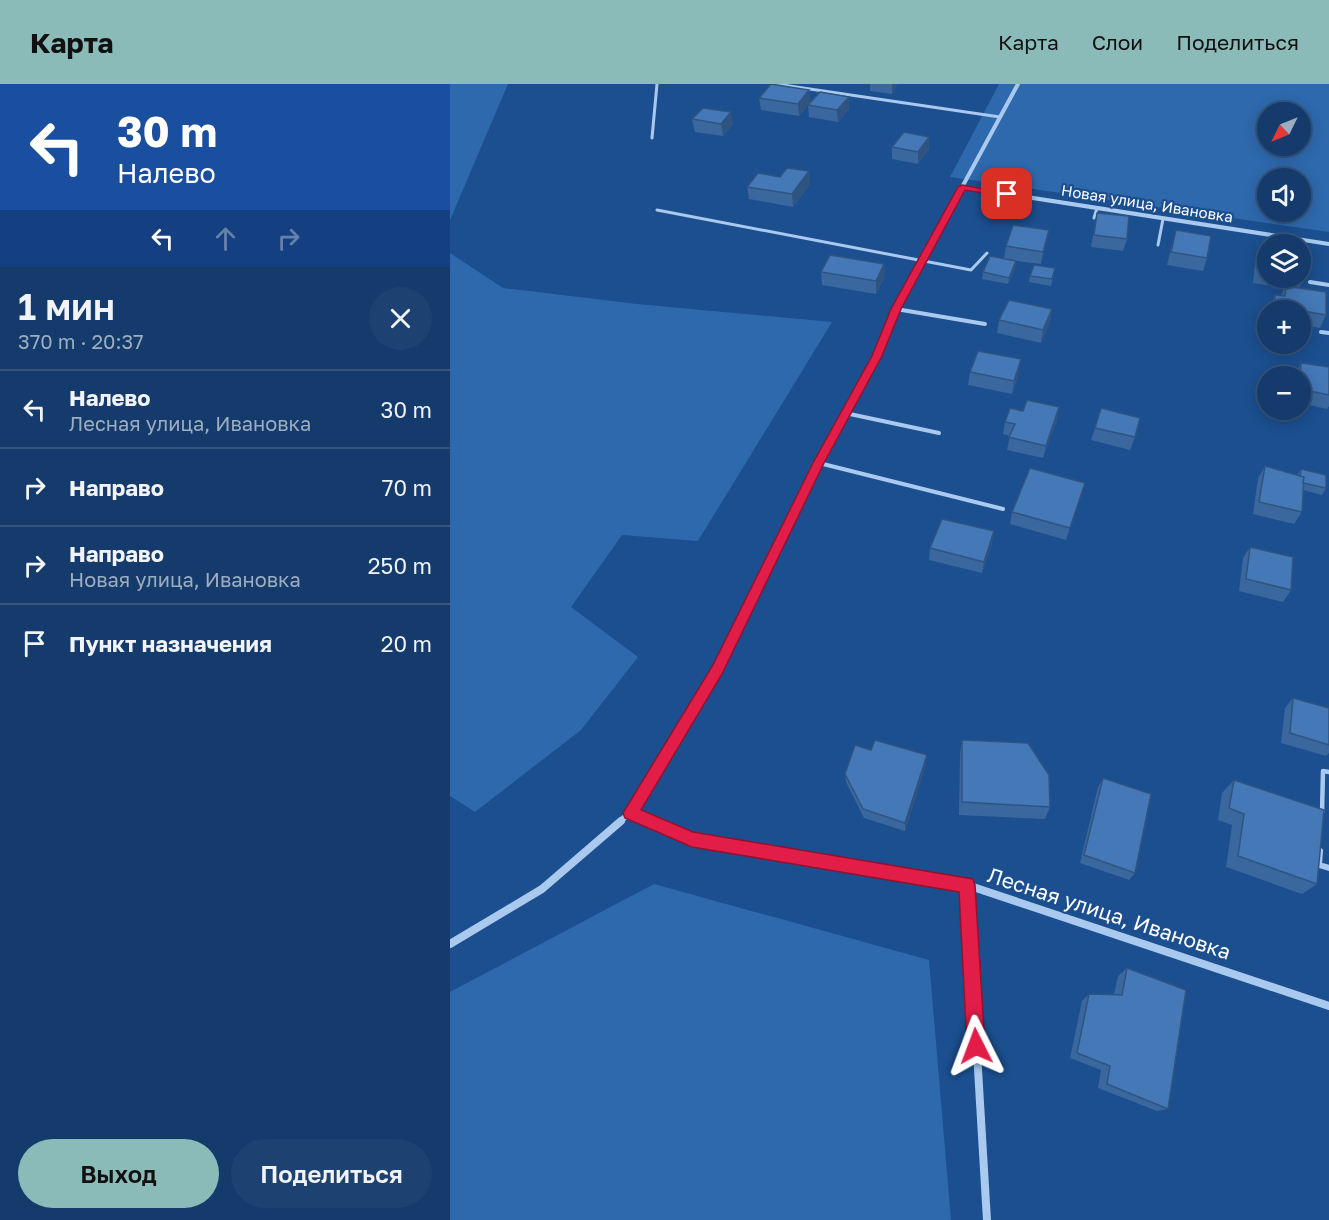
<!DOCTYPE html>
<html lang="ru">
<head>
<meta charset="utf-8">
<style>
  body { margin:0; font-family:"Golos Text",sans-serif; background:#1d4271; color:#f1f3f6; height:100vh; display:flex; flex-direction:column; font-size:22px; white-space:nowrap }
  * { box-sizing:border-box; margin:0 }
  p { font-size:20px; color:#9dadc1 }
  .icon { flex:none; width:33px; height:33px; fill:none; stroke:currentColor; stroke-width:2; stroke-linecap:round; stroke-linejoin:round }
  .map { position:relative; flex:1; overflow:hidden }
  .details { display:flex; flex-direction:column; background:#143b6b; width:450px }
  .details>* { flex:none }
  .guide { background:#1a4fa0; color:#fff; overflow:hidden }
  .needle { width:39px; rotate:227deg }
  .controls { position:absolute; left:807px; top:18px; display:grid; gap:12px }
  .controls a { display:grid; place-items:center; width:54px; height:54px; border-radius:50%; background:#143b6b; box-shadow:0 3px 15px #0003,0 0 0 2px #33557e; font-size:30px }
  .pin { position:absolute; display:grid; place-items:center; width:51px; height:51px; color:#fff; margin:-26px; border-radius:12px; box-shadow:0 3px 9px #0006 }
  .me { position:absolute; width:66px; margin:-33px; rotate:357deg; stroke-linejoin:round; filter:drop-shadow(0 0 4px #0008) }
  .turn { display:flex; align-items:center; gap:21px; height:126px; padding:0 18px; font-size:27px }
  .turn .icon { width:78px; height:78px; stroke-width:2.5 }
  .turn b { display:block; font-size:42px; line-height:51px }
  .lanes { display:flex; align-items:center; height:57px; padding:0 18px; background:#0003; justify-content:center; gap:30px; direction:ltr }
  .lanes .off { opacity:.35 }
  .round { display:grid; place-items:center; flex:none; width:63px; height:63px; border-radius:32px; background:#1d4271 }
  .head { display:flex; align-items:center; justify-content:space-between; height:102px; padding:0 18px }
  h1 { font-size:36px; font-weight:600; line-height:45px }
  .action { display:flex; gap:12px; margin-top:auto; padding:12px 18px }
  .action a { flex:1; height:69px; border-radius:36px; background:#8bbbb9; color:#111; font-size:24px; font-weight:600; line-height:69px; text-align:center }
  .action a+a { background:#1d4271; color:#f1f3f6 }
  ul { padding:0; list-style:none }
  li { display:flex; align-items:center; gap:18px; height:78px; padding:0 18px; border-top:2px solid #33557e }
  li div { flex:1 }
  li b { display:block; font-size:22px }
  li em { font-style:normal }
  header { display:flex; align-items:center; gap:36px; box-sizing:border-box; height:84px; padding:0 30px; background:#8bbbb9; color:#111 }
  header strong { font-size:28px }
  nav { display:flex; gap:33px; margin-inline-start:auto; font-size:21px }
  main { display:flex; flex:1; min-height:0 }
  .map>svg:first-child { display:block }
</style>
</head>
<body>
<header>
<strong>Карта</strong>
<nav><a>Карта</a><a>Слои</a><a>Поделиться</a></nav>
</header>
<main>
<section class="details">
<div class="guide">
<div class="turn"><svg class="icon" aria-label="left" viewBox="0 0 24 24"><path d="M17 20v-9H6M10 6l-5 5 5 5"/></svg><div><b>30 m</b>Налево</div></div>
<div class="lanes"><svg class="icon" aria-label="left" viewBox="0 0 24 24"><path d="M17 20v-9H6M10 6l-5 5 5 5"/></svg><svg class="icon off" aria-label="ahead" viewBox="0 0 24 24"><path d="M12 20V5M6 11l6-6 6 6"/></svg><svg class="icon off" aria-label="right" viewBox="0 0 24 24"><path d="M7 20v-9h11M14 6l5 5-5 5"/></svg></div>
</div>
<div class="head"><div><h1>1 мин</h1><p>370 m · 20:37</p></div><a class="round"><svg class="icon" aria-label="close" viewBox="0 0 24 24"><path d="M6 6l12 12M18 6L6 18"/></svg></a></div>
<ul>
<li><svg class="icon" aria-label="left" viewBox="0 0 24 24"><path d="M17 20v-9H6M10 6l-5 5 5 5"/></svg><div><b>Налево</b><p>Лесная улица, Ивановка</p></div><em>30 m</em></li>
<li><svg class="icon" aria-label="right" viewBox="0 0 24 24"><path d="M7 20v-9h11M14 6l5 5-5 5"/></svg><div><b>Направо</b></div><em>70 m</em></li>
<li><svg class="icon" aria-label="right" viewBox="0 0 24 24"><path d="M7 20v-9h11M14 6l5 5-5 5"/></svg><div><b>Направо</b><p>Новая улица, Ивановка</p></div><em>250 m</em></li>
<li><svg class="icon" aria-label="arrive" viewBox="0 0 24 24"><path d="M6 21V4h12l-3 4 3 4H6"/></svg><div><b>Пункт назначения</b></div><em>20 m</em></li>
</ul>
<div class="action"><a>Выход</a><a>Поделиться</a></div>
</section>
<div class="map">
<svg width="879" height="1136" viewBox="0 0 879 1136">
  <rect width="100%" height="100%" fill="#1b4f8f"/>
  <g fill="#2e69ad" fill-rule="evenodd">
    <polygon points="0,0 58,0 0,136"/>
    <path d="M549,0h330v148l-379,-55zM818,28h32v34h-32zM818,94h32v34h-32z"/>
    <polygon points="0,169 53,204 187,220 382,238 248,457 172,451 121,523 188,573 131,646 25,728 0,712"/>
    <polygon points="204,800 479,876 501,1136 0,1136 0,908"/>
  </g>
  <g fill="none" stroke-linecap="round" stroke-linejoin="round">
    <g stroke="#a9c9ee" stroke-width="3">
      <polyline points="326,0 550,33"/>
      <polyline points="202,54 207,0"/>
      <polyline points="207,126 521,186 537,169"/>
      <polyline points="644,134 647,124"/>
      <polyline points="708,161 713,135"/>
    </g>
    <g stroke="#a9c9ee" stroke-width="4">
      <polyline points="860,198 879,201"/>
      <polyline points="446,225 535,240"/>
      <polyline points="871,248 879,249"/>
      <polyline points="395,329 489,349"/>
      <polyline points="369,379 553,425"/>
    </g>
    <polyline stroke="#a9c9ee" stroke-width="4.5" points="872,729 873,687 879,688"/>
    <polyline stroke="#a9c9ee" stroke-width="6" points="870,767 869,781 879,784"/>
    <g stroke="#a9c9ee" stroke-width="4">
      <polyline points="512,103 879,160"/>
      <polyline points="466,188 568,0"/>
    </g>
    <polyline stroke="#a9c9ee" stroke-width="4.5" points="344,429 427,272 446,225 467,186"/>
    <g stroke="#a9c9ee" stroke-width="6">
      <polyline points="180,729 203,738"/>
      <polyline points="169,738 180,729 267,585 345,427"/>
    </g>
    <g stroke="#a9c9ee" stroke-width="8">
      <polyline points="199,737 242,755 517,801 879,922"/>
      <polyline points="517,801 537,1136"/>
      <polyline points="0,860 92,805 171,737"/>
    </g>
  </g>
  <g fill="#3a679d">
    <polygon points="420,0 447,0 442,10 420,7"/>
    <polygon points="359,6 360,18 399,13 399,25 388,38 359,33 358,21 349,32 311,26 309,14"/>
    <polygon points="242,35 283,40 273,52 245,48"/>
    <polygon points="442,63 479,65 468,80 442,75"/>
    <polygon points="360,100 343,123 299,115 297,103"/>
    <polygon points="647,129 677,155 673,167 641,163"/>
    <polygon points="599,146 596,159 591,180 557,176 565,184 558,200 532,195 533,188 554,175 556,162"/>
    <polygon points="726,146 757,174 753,187 717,181"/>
    <polygon points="810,166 818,168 818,194 854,194 849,204 876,231 870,244 850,240 850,226 820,226 820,224 825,211 831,212 834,204 803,199 805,179"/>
    <polygon points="371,188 435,192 426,210 372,201"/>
    <polygon points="604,190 601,202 579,198 580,192"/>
    <polygon points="602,225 600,238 591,259 547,249 549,236"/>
    <polygon points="851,279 879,283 879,322 877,325 850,319 850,292 844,292"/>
    <polygon points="520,288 569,288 562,310 518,301"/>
    <polygon points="573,327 607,336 593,374 557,366 560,352 553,350 555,338"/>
    <polygon points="645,344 685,353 680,366 641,356"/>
    <polygon points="815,382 847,391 851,385 876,404 872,411 853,406 852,428 844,440 803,430 808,394"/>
    <polygon points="635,399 616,456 560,440 562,428"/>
    <polygon points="542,459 532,489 479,476 480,464"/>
    <polygon points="800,463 841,506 833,518 789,507 793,474"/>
    <polygon points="843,614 879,624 879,669 876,672 831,659 835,624"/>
    <polygon points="512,656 600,723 595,735 509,731 510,669"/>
    <polygon points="421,666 476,680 455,747 414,734 396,698 395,690"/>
    <polygon points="653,694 685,789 679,796 630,779 648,703"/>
    <polygon points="784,696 867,800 852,810 776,783 782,741 768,736 772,709"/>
    <polygon points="677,884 718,1025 707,1027 648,1004 651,986 620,974 632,917 639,910 664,910 668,892"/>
  </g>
  <g fill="#305480">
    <polygon points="442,0 447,0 442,10"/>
    <polygon points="359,6 360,18 349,32 348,20"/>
    <polygon points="399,13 399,25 388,38 387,26"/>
    <polygon points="281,28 283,40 273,52 271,40"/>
    <polygon points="479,53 479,65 468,80 468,68"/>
    <polygon points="359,87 360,100 343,123 342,110"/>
    <polygon points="599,146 596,159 591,180 593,168"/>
    <polygon points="566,177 565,184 558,200 559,194"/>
    <polygon points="434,180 435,192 426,210 426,197"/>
    <polygon points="602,225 600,238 591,259 593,246"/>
    <polygon points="571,275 569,288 562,310 564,297"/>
    <polygon points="609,323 607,336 593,374 596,362"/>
    <polygon points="635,399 632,411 616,456"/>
    <polygon points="544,447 542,459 532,489 534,478"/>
    <polygon points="477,671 476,680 455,747 455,739"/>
  </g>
  <g fill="#4478b7" stroke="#305480" stroke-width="1.5">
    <polygon points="321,0 359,6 348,20 309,14"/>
    <polygon points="370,8 399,13 387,26 358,21"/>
    <polygon points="253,24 281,28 271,40 242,35"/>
    <polygon points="454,48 479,53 468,68 442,63"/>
    <polygon points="337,84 359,87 342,110 297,103 308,89 330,93"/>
    <polygon points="647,129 679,132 677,155 644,151"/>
    <polygon points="563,141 599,146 593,168 556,162"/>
    <polygon points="726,146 761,152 757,174 721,168"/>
    <polygon points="810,166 818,168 818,188 808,186"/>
    <polygon points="380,171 434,180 426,197 371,188"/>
    <polygon points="540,172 566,177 559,194 533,188"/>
    <polygon points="850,173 855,174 854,194 850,193"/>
    <polygon points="584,181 605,184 602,195 580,192"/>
    <polygon points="836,202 876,208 876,231 825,222 825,211 835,212"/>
    <polygon points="559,216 602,225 593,246 549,236"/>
    <polygon points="528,267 571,275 564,297 520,288"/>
    <polygon points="851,279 879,283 879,311 850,305 850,292"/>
    <polygon points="577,316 609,323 596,362 559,353 565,340 555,338 560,324 573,327"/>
    <polygon points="651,324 690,334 685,353 645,344"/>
    <polygon points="815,382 854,393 852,428 809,418"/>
    <polygon points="580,384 635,399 620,444 562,428"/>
    <polygon points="851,385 876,391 876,404 853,399 854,393 850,392"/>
    <polygon points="492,435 544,447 534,478 480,464"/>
    <polygon points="800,463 843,473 841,506 796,495"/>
    <polygon points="843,614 879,624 879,661 840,649"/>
    <polygon points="425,656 477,671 455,739 413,725 395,690 405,661 421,666"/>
    <polygon points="512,656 578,659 599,691 600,723 512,718"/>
    <polygon points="653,694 701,710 685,789 634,771"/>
    <polygon points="784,696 874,726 867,800 788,772 794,730 779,724"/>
    <polygon points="677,884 736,906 718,1025 657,1000 660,982 627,969 639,910 672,911"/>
  </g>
  <polygon fill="#e11d48" stroke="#92132f" stroke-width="1.5" points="512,101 561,110 557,113 515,106 451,225 432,272 374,379 272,590 191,726 243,748 523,795 525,801 535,962 533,968 526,971 520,968 517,962 509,808 242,763 175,734 173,729 263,581 363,379 422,272 441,225 508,103"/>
  <g text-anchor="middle" stroke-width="4.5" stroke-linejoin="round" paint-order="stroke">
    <g font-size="15" fill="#fff" stroke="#1b4f8f">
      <text transform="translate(697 120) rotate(9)" y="5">Новая улица, Ивановка</text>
    </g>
    <g font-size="21" fill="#fff" stroke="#1b4f8f">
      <text transform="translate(659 830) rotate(18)" y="7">Лесная улица, Ивановка</text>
    </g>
  </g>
</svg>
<div class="controls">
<a><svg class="needle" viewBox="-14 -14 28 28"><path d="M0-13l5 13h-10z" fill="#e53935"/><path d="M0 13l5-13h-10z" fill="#9dadc1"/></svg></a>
<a><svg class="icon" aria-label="sound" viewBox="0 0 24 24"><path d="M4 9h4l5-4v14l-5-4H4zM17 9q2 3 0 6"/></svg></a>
<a><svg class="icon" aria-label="layers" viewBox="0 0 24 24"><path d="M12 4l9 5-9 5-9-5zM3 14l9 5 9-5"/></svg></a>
<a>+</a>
<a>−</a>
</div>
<div class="pin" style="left:557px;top:110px;background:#d93025"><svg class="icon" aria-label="arrive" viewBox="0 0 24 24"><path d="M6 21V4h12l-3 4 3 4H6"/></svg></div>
<svg class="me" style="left:526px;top:962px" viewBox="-20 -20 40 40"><path d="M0-17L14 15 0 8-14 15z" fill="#e11d48" stroke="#fff" stroke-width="4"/></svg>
</div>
</main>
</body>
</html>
